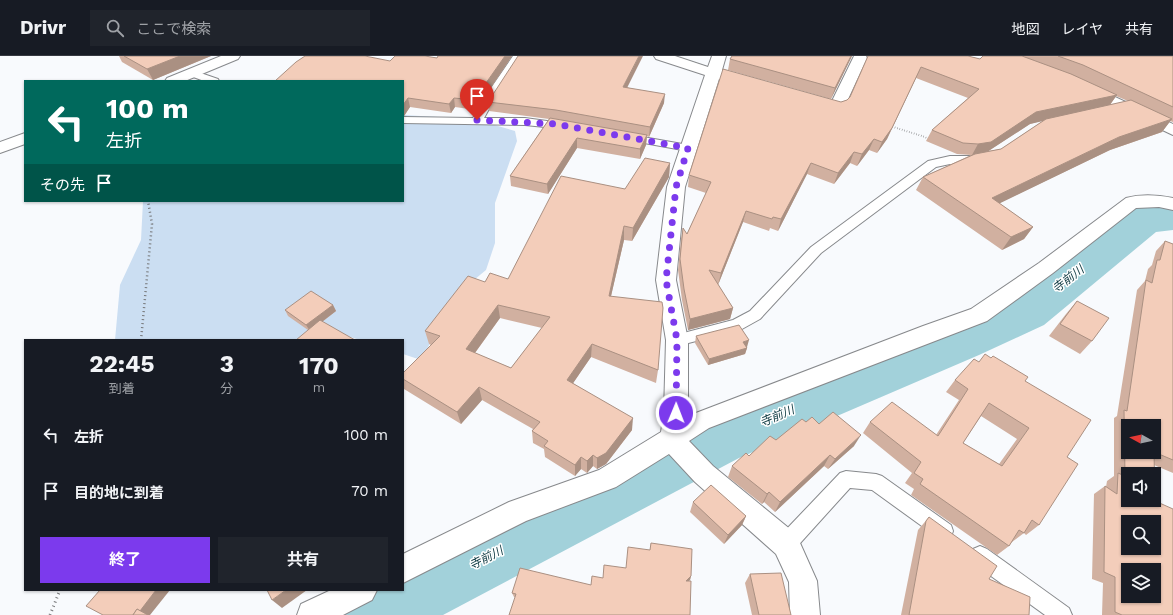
<!DOCTYPE html>
<html lang="ja">
<head>
<meta charset="utf-8">
<style>
  body { margin:0; font-family:"Work Sans","Noto Sans JP",sans-serif; background:#20242c; color:#f1f3f6; height:100vh; display:flex; flex-direction:column; font-size:15px; white-space:nowrap }
  * { box-sizing:border-box; margin:0 }
  p { font-size:13px; color:#9ea1a6 }
  .icon { flex:none; width:22px; height:22px; fill:none; stroke:currentColor; stroke-width:2; stroke-linecap:round; stroke-linejoin:round }
  .map { position:relative; flex:1; overflow:hidden }
  .panel { position:absolute; left:24px; top:283px; width:380px; height:252px; display:flex; flex-direction:column; background:#171b24; border-radius:0px; box-shadow:0 1px 3px #0004 }
  .panel>* { flex:none }
  .guide { position:absolute; left:24px; top:24px; width:380px; height:122px; border-radius:0px; box-shadow:0 1px 3px #0004; background:#00695c; color:#fff; overflow:hidden }
  .needle { width:26px; rotate:278deg }
  .buttons { position:absolute; left:1121px; top:363px; display:grid; gap:8px }
  .buttons a { display:grid; place-items:center; width:40px; height:40px; border-radius:0px; background:#171b24; box-shadow:0 1px 3px #0004; font-size:20px }
  .pin { position:absolute; display:grid; place-items:center; width:34px; height:34px; color:#fff; margin:-41px -17px; border-radius:50% 50% 50% 0; rotate:-45deg; box-shadow:0 0 4px #0007 }
  .pin .icon { rotate:45deg }
  .me { position:absolute; width:44px; margin:-22px; rotate:1deg; stroke-linejoin:round; filter:drop-shadow(0 0 3px #0008) }
  .turn { display:flex; align-items:center; gap:14px; height:84px; padding:0 16px; font-size:18px }
  .turn .icon { width:52px; height:52px; stroke-width:2.5 }
  .turn b { display:block; font-size:28px; line-height:34px }
  .then { display:flex; align-items:center; height:38px; padding:0 16px; background:#0003; gap:8px; font-size:15px }
  .eta { display:flex; justify-content:space-evenly; align-items:center; height:68px; text-align:center }
  .eta b { font-size:24px; font-weight:700; line-height:28px }
  .primary-button { display:flex; gap:8px; margin-top:auto; padding:8px 16px }
  .primary-button a { flex:1; height:46px; border-radius:0px; background:#7c3aed; color:#fff; font-size:16px; font-weight:700; line-height:46px; text-align:center }
  .primary-button a+a { background:#20242c; color:#f1f3f6 }
  ul { padding:0; list-style:none }
  li { display:flex; align-items:center; gap:12px; height:56px; padding:0 16px }
  li div { flex:1 }
  li b { display:block; font-size:15px }
  li em { font-style:normal }
  header { display:flex; align-items:center; gap:24px; box-sizing:border-box; height:56px; padding:0 20px; background:#171b24; border-bottom:1px solid #363941 }
  header strong { font-size:19px }
  nav { display:flex; gap:22px; margin-inline-start:auto; font-size:14px }
  .search { width:280px; height:36px; background:#20242c; display:flex; align-items:center; gap:10px; box-sizing:border-box; padding:0 14px; border-radius:0px; color:#9ea1a6; font-size:15px }
  .map>svg:first-child { display:block }
</style>
</head>
<body>
<header>
<strong>Drivr</strong>
<div class="search"><svg class="icon" aria-label="search" viewBox="0 0 24 24"><circle cx="10" cy="10" r="6"/><path d="M15 15l6 6"/></svg>ここで検索</div>
<nav><a>地図</a><a>レイヤ</a><a>共有</a></nav>
</header>
<div class="map">
<svg width="1173" height="559" viewBox="0 0 1173 559">
  <rect width="100%" height="100%" fill="#f8fafd"/>
  <polygon fill="#cbdef2" points="403,59 474,63 515,75 517,85 495,147 495,187 486,214 457,238 421,304 403,298 403,284 360,284 344,279 312,284 115,284 120,229 141,184 143,145 403,145"/>
  <g fill="none" stroke-linecap="round" stroke-linejoin="round">
    <polygon fill="#a2d1da" fill-rule="evenodd" points="1173,146 1173,174 1156,176 1044,269 979,299 739,402 443,559 339,559 349,535 403,534 403,508 699,366 943,271 1010,243 1130,152 1145,148"/>
    <defs>
      <g id="service">
        <polygon points="513,0 523,0 499,35 484,62 525,62 569,68 571,70 569,72 565,73 525,69 403,67 403,61 473,62 489,35"/>
        <polygon points="192,14 218,23 219,25 204,25 188,19 187,17 188,15"/>
        <polygon points="626,78 688,89 692,90 694,92 692,94 688,95 622,83 620,81 622,79"/>
        <polygon points="950,100 979,100 983,102 985,104 983,106 979,108 950,108 936,111 821,197 760,263 742,273 677,290 672,288 669,284 672,280 733,264 750,255 811,191 928,105"/>
        <polygon points="846,415 876,418 882,420 951,469 953,475 951,481 944,484 937,481 872,434 850,432 793,495 786,497 779,495 777,488 779,481 840,417"/>
        <polygon points="980,490 987,493 1069,552 1072,559 1045,559 973,507 970,500 973,493"/>
      </g>
      <g id="minor">
        <polygon points="221,0 240,0 238,3 185,25 165,25 167,22"/>
        <path d="M654,0h21l33,11 4,-11h14l-4,14 10,3 2,3 -2,3 -5,1 -8,-1 -34,108 -9,93 12,60v76l235,-90 48,-17 68,-46 87,-65c15,-4 32,-3 47,0v12l-14,-3 -23,1 -83,65 -66,48 -278,107 -20,13 24,25 83,68 21,47 3,34h-30l-1,-33 -13,-28 -81,-72 -26,-28 -53,33 -90,34 -123,62v-29l106,-52 90,-32 62,-38 3,-19 2,-73 -10,-60 11,-93 38,-112 -49,-16z"/>
        <polygon points="854,0 866,0 867,2 843,54 837,56 809,48 806,45 809,42 814,40 832,45"/>
        <polygon points="1085,27 1173,68 1173,79 1080,35 1077,32 1080,29"/>
        <polygon points="25,77 25,88 0,97 0,86"/>
        <polygon points="331,534 377,534 372,544 343,559 297,559 301,548"/>
      </g>
    </defs>
    <use href="#service" stroke="#87898c" stroke-width="2"/>
    <use href="#minor" stroke="#87898c" stroke-width="2"/>
    <polyline stroke="#767779" stroke-width="2" stroke-dasharray="0.5 2" stroke-linecap="butt" points="890,70 925,81 930,85"/>
    <polyline stroke="#767779" stroke-width="2.5" stroke-dasharray="1 3" stroke-linecap="butt" points="141,284 152,168 148,145"/>
    <polyline stroke="#767779" stroke-width="3" stroke-dasharray="1 3.5" stroke-linecap="butt" points="50,559 60,534"/>
    <use href="#service" fill="#fff" fill-rule="evenodd"/>
    <use href="#minor" fill="#fff" fill-rule="evenodd"/>
  </g>
  <g fill="#d1b0a0" fill-rule="evenodd">
    <polygon points="119,0 211,0 153,24 122,6"/>
    <polygon points="438,0 512,0 476,54 455,51 451,57 410,51 404,60 390,5 437,2"/>
    <polygon points="732,0 852,0 831,43 728,14 730,3"/>
    <path d="M867,0h101l12,3 3,-3h190v66l-3,-1 -8,11 -52,18 -111,53 34,24 -9,12 -22,11 -86,-60 7,-13 48,-22 -14,-1 -31,-13 6,-11 36,-32 -52,-20 -29,61 -10,14 -8,-3 -12,16 -7,-3 -16,21 -27,-10 -29,57 -8,-3 -1,3 -26,-9 -25,63 15,23 -3,11 -42,11 -6,-30 -4,-30 3,-31 2,-11 4,6 19,-41 -18,-6 1,-12 152,-73 6,-2 3,-3 18,-39zM1116,40l12,5 -18,4zM1044,64l-43,29 -13,2 42,-27z"/>
    <polygon points="627,31 664,47 649,81 647,80 646,89 640,103 577,92 548,138 511,130 510,120 549,63 489,55 488,46"/>
    <path d="M670,107l-1,14 -37,64 -8,-1 -13,56 47,74 -2,13 -65,-26 -18,26 59,47 -26,34 -9,5 -4,-3 -6,7 -6,-4 -6,7 -30,-19 -1,-8 -11,-6 -1,-12 1,-2 -51,-29 -21,24 -57,-35 -1,-3v-13l28,-28 -2,-1 -4,-13 60,-49 23,-3 117,-90zM500,262l42,10 -31,40 -36,-15z"/>
    <polygon points="1165,185 1173,188 1173,417 1154,409 1155,445 1173,559 1102,559 1103,527 1092,523 1094,438 1105,430 1106,431 1107,425 1114,420 1114,362 1117,360 1137,234 1145,225 1148,213 1152,209 1156,195"/>
    <polygon points="1077,245 1092,285 1080,298 1049,280 1066,258"/>
    <polygon points="333,249 336,255 322,266 308,274 288,260 285,254"/>
    <polygon points="696,280 747,291 747,292 745,298 708,309 695,287"/>
    <path d="M979,306l46,19 42,76 -28,68 -13,10 -2,-2 -12,9 -3,4 -12,9 -86,-60 3,-6 -9,-6 7,-10 -49,-40 7,-11 66,13 23,-35 -13,-8 9,-12zM981,360l36,23 -18,25 -36,-21z"/>
    <polygon points="806,366 819,368 854,390 828,413 824,410 775,456 764,446 762,448 728,421 732,410"/>
    <polygon points="693,446 746,460 742,469 724,488 690,456"/>
    <polygon points="929,461 989,523 1029,559 901,559 918,474"/>
    <polygon points="651,487 691,520 690,524 514,541 512,537 591,529 603,522 626,512 650,494"/>
    <polygon points="750,518 791,559 752,559 745,527"/>
  </g>
  <g fill="#aa9082">
    <polygon points="180,0 211,0 153,24 147,13"/>
    <polygon points="505,0 512,0 476,54 474,44"/>
    <polygon points="639,0 643,0 623,40 623,31"/>
    <polygon points="851,0 852,0 831,43 835,32"/>
    <polygon points="921,11 887,83 877,97 882,86"/>
    <polygon points="665,38 664,47 649,81 650,71"/>
    <polygon points="1117,39 1109,50 1030,68 984,98 972,99 978,88 1036,56"/>
    <polygon points="408,42 410,51 404,60 403,60 403,49"/>
    <polygon points="454,42 455,51 451,57 449,48"/>
    <polygon points="1172,63 1162,76 1110,94 984,155 992,142 1119,81"/>
    <polygon points="647,79 646,89 640,103 640,93"/>
    <polygon points="577,82 577,92 548,138 547,128"/>
    <polygon points="874,83 869,94 857,110 862,98"/>
    <polygon points="854,96 850,107 834,128 838,117"/>
    <polygon points="670,107 669,121 632,185 633,172"/>
    <polygon points="811,107 807,118 778,175 781,163"/>
    <polygon points="746,155 743,166 718,229 721,217"/>
    <polygon points="624,170 624,184 608,253 609,240"/>
    <polygon points="1033,171 1024,183 1002,194 1011,181"/>
    <polygon points="333,249 336,255 310,275 306,269"/>
    <polygon points="498,249 500,262 469,305 466,293"/>
    <polygon points="733,252 730,263 688,274 690,263"/>
    <polygon points="749,284 747,291 741,292 743,286"/>
    <polygon points="592,288 591,301 567,336 567,324"/>
    <polygon points="747,292 745,298 708,309 709,303"/>
    <polygon points="479,331 482,344 461,368 457,356"/>
    <polygon points="633,362 632,374 606,408 597,413 597,402"/>
    <polygon points="861,379 854,390 828,413 835,403"/>
    <polygon points="593,399 593,410 587,417 587,405"/>
    <polygon points="830,399 824,410 775,456 780,446"/>
    <polygon points="581,401 581,413 575,420 575,409"/>
    <polygon points="769,436 764,446 762,448 767,438"/>
    <polygon points="746,460 742,469 724,488 728,479"/>
    <polygon points="691,520 690,524 684,530 686,525"/>
    <polygon points="156,534 170,534 150,559 136,559"/>
    <polygon points="286,534 307,534 282,552 272,544"/>
  </g>
  <g fill="#f3cdba" stroke="#aa9082" fill-rule="evenodd">
    <polygon points="124,0 180,0 147,13"/>
    <polygon points="305,0 365,0 390,5 395,0 425,0 437,2 438,0 505,0 474,44 454,42 449,48 408,42 403,49 403,25 275,25 296,6"/>
    <polygon points="518,0 639,0 623,31 665,38 650,71 556,54 488,46"/>
    <polygon points="732,0 851,0 835,32 730,3"/>
    <polygon points="868,0 968,0 980,3 983,0 1022,0 1071,18 1117,39 1036,56 991,86 978,88 963,87 932,74 979,33 921,11 892,72 882,86 874,83 862,98 854,96 838,117 811,107 781,163 773,161 772,163 746,155 721,217 709,214 733,252 690,263 684,233 680,203 683,172 687,178 711,126 689,119 723,13 841,46 847,44 850,41"/>
    <polygon points="1058,0 1173,0 1173,51 1083,9"/>
    <polygon points="1131,44 1172,63 1119,81 992,142 1033,171 1011,181 923,121 975,98 1001,93 1046,63"/>
    <polygon points="550,62 647,79 640,93 577,82 547,128 510,120"/>
    <path d="M645,102l25,5 -37,65 -9,-2 -15,70 53,6 1,6 -5,62 -66,-26 -25,36 66,38 -27,35 -9,5 -4,-3 -6,6 -6,-4 -6,8 -31,-19 4,-5 -16,-10 8,-9 -61,-35 -22,25 -54,-33v-6l37,-37 -15,-5 43,-55 17,6 5,-9 18,6 53,-103 64,13zM498,249l52,12 -39,51 -45,-19z"/>
    <path d="M1165,185l8,3v216l-19,-8v-26h-26v26h26l1,49 18,8v106h-51l-7,-3v-35l-11,-5 1,-86 12,8 1,-21 7,3 -1,-66 3,1 19,-131 6,3 5,-23h3zM1128,418h26v26h-26zM1128,466h26v26h-26zM1128,514h26v26h-26z"/>
    <polygon points="311,235 333,249 306,269 285,254"/>
    <polygon points="1077,245 1109,262 1092,285 1060,268"/>
    <polygon points="320,264 355,284 296,284"/>
    <polygon points="739,269 749,284 743,286 747,292 709,303 696,280"/>
    <path d="M985,298l6,4 2,-2 35,21 -3,4 66,39 -24,37 11,7 -39,61 -7,-5 -8,13 -5,-3 -10,16 -89,-62 3,-5 -9,-6 7,-11 -51,-40 22,-20 46,34 30,-47 -13,-9 19,-21 5,3zM989,347l40,25 -27,38 -39,-23z"/>
    <polygon points="833,356 861,379 835,403 830,399 780,446 769,436 767,438 732,410 746,397 749,400 770,380 776,384 802,363 806,366 812,361 819,368"/>
    <polygon points="711,429 746,460 728,479 693,446"/>
    <polygon points="929,461 997,510 989,523 1030,541 1029,559 909,559 926,465"/>
    <polygon points="651,487 692,493 691,520 686,525 691,525 690,559 509,559 516,538 512,537 520,512 591,529 592,520 603,522 604,509 626,512 628,491 650,494"/>
    <polygon points="781,517 791,559 759,559 750,518"/>
    <polygon points="100,534 156,534 140,555 137,553 133,559 103,559 86,550"/>
    <polygon points="267,534 286,534 272,544"/>
    <polygon points="137,553 148,559 133,559"/>
  </g>
  <g fill="none" stroke-linecap="round" stroke-linejoin="round">
    <polyline stroke="#7c3aed" stroke-width="7" stroke-dasharray="0 12.6" points="477,64 555,68 688,92 676,131 666,224 677,284 676,357"/>
  </g>
  <g text-anchor="middle" stroke-width="3" stroke-linejoin="round" paint-order="stroke">
    <g font-size="12" font-style="italic" fill="#113c44" stroke="#fff">
      <text transform="translate(1068 223) rotate(-38)" y="4">寺前川</text>
      <text transform="translate(777 360) rotate(-23)" y="4">寺前川</text>
      <text transform="translate(486 502) rotate(-27)" y="4">寺前川</text>
    </g>
  </g>
</svg>
<div class="buttons">
<a><svg class="needle" viewBox="-14 -14 28 28"><path d="M0-13l5 13h-10z" fill="#e53935"/><path d="M0 13l5-13h-10z" fill="#9ea1a6"/></svg></a>
<a><svg class="icon" aria-label="sound" viewBox="0 0 24 24"><path d="M4 9h4l5-4v14l-5-4H4zM17 9q2 3 0 6"/></svg></a>
<a><svg class="icon" aria-label="search" viewBox="0 0 24 24"><circle cx="10" cy="10" r="6"/><path d="M15 15l6 6"/></svg></a>
<a><svg class="icon" aria-label="layers" viewBox="0 0 24 24"><path d="M12 4l9 5-9 5-9-5zM3 14l9 5 9-5"/></svg></a>
</div>
<div class="pin" style="left:477px;top:64px;background:#d93025"><svg class="icon" aria-label="arrive" viewBox="0 0 24 24"><path d="M6 21V4h12l-3 4 3 4H6"/></svg></div>
<svg class="me" style="left:676px;top:357px" viewBox="-20 -20 40 40"><circle r="17" fill="#7c3aed" stroke="#fff" stroke-width="3"/><path d="M0-11L8 9 0 5-8 9z" fill="#fff"/></svg>
<div class="guide">
<div class="turn"><svg class="icon" aria-label="left" viewBox="0 0 24 24"><path d="M17 20v-9H6M10 6l-5 5 5 5"/></svg><div><b>100 m</b>左折</div></div>
<div class="then">その先<svg class="icon" aria-label="arrive" viewBox="0 0 24 24"><path d="M6 21V4h12l-3 4 3 4H6"/></svg></div>
</div>
<section class="panel">
<div class="eta">
<div><b>22:45</b><p>到着</p></div>
<div><b>3</b><p>分</p></div>
<div><b>170</b><p>m</p></div>
</div>
<ul>
<li><svg class="icon" aria-label="left" viewBox="0 0 24 24"><path d="M17 20v-9H6M10 6l-5 5 5 5"/></svg><div><b>左折</b></div><em>100 m</em></li>
<li><svg class="icon" aria-label="arrive" viewBox="0 0 24 24"><path d="M6 21V4h12l-3 4 3 4H6"/></svg><div><b>目的地に到着</b></div><em>70 m</em></li>
</ul>
<div class="primary-button"><a>終了</a><a>共有</a></div>
</section>
</div>
</body>
</html>
